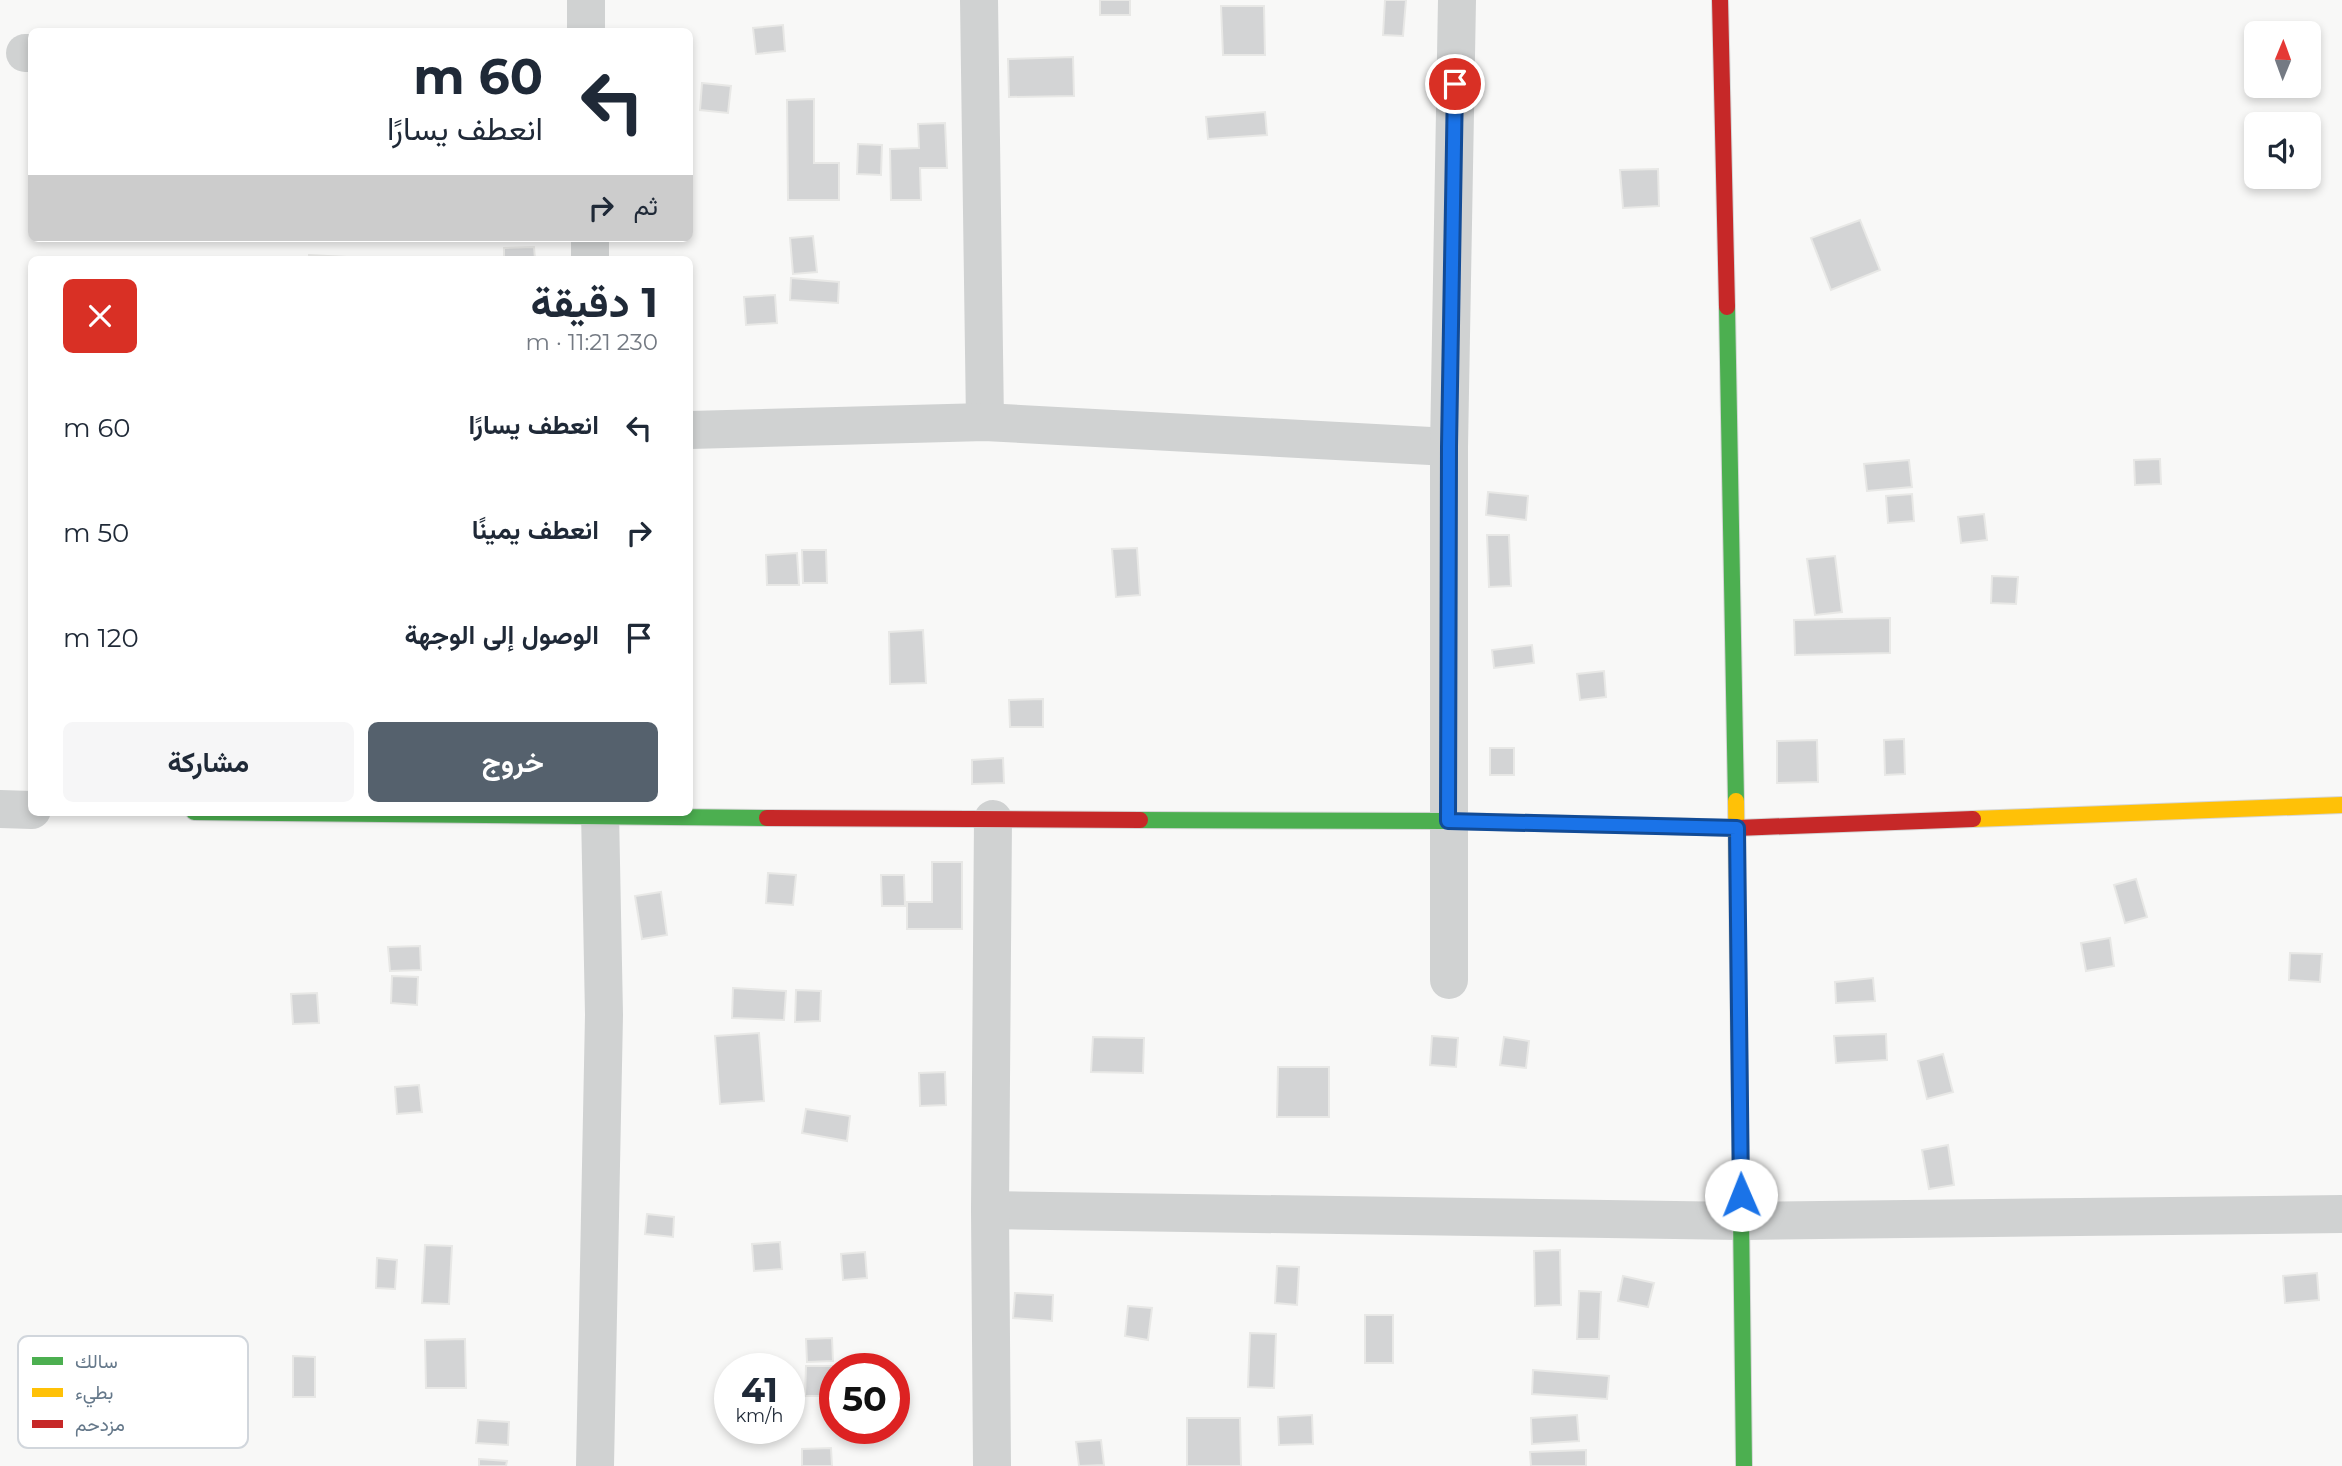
<!DOCTYPE html>
<html lang="ar">
<head>
<meta charset="utf-8">
<style>
  body { margin:0; font-family:Montserrat,Vazirmatn,sans-serif; background:#f6f6f7; color:#1f2937; direction:rtl; height:100vh; display:flex; flex-direction:column; font-size:26px; white-space:nowrap }
  * { box-sizing:border-box; margin:0 }
  p { font-size:23px; color:#747a83 }
  .icon { flex:none; width:38px; height:38px; fill:none; stroke:currentColor; stroke-width:2; stroke-linecap:round; stroke-linejoin:round }
  .map { position:relative; flex:1; overflow:hidden; direction:ltr }
  .panel { position:absolute; left:28px; top:256px; width:665px; height:560px; display:flex; flex-direction:column; background:#fff; border-radius:10px; box-shadow:0 4px 10px #0003; direction:rtl }
  .panel>* { flex:none }
  .banner { position:absolute; left:28px; top:28px; width:665px; height:214px; border-radius:10px; box-shadow:0 4px 10px #0003; direction:rtl; background:#fff; color:#1f2937; overflow:hidden }
  .needle { width:46px; rotate:1deg }
  .fabs { position:absolute; left:2244px; top:21px; display:grid; gap:14px }
  .fabs a { display:grid; place-items:center; width:77px; height:77px; border-radius:10px; background:#fff; box-shadow:0 4px 10px #0003; font-size:35px }
  .speed { position:absolute; left:714px; top:1353px; display:flex; gap:14px; font-size:35px; font-weight:700; text-align:center }
  .speed>* { display:grid; place-content:center; width:91px; height:91px; border-radius:50%; background:#fff; box-shadow:0 4px 10px #0003; line-height:1 }
  .speed small { font-size:18px; font-weight:400 }
  .speed .limit { border:10px solid #d22; background:#fff; color:#111 }
  .pin { position:absolute; display:grid; place-items:center; width:60px; height:60px; color:#fff; margin:-30px; border:4px solid #fff; border-radius:50%; box-shadow:0 2px 7px #0007 }
  .me { position:absolute; width:77px; margin:-38px; rotate:359deg; stroke-linejoin:round; filter:drop-shadow(0 0 5px #0008) }
  .turn { display:flex; align-items:center; gap:24px; height:147px; padding:0 35px; font-size:32px }
  .turn .icon { width:91px; height:91px; stroke-width:2.5 }
  .turn b { display:block; font-size:49px; line-height:60px }
  .then { display:flex; align-items:center; height:66px; padding:0 35px; background:#0003; gap:14px; font-size:26px }
  .round { display:grid; place-items:center; flex:none; width:74px; height:74px; border-radius:10px; background:#f6f6f7 }
  .head { display:flex; align-items:center; justify-content:space-between; height:119px; padding:0 35px }
  h1 { font-size:42px; font-weight:700; line-height:52px }
  .button { display:flex; gap:14px; margin-top:auto; padding:14px 35px }
  .button a { flex:1; height:80px; border-radius:10px; background:#55616d; color:#fff; font-size:28px; font-weight:700; line-height:80px; text-align:center }
  .button a+a { background:#f6f6f7; color:#1f2937 }
  ul { padding:0; list-style:none }
  li { display:flex; align-items:center; gap:21px; height:105px; padding:0 35px }
  li div { flex:1 }
  li b { display:block; font-size:26px }
  li em { font-style:normal }
  .map>svg:first-child { display:block }
</style>
</head>
<body>
<div class="map">
<svg width="2342" height="1466" viewBox="0 0 2342 1466">
  <rect width="100%" height="100%" fill="#f8f8f7"/>
  <g fill="#d3d4d5" stroke="#e8e8e6" stroke-width="2">
    <rect x="1100" y="0" width="30" height="15"/>
    <polygon points="1385,0 1406,0 1403,36 1383,35"/>
    <polygon points="1221,6 1264,6 1265,55 1223,55"/>
    <polygon points="783,25 785,51 756,54 753,28"/>
    <polygon points="1073,57 1074,96 1009,97 1008,59"/>
    <polygon points="702,83 731,86 728,113 700,110"/>
    <polygon points="814,99 814,163 839,163 839,200 788,200 787,100"/>
    <polygon points="1265,112 1267,135 1208,139 1206,117"/>
    <polygon points="945,123 947,168 920,168 921,200 891,200 890,149 919,148 918,124"/>
    <polygon points="858,144 882,145 881,175 857,174"/>
    <polygon points="1658,169 1659,206 1623,208 1620,170"/>
    <polygon points="1860,220 1880,270 1831,290 1811,238"/>
    <polygon points="813,236 817,272 793,274 790,238"/>
    <polygon points="534,247 535,259 504,259 504,248"/>
    <polygon points="309,255 346,257 346,259 309,259"/>
    <polygon points="791,278 839,282 838,303 790,300"/>
    <polygon points="775,295 777,323 746,325 744,297"/>
    <polygon points="2160,459 2161,484 2135,485 2134,460"/>
    <polygon points="1909,460 1912,487 1867,491 1864,464"/>
    <polygon points="1488,492 1528,496 1526,520 1486,515"/>
    <polygon points="1912,494 1914,521 1888,523 1886,496"/>
    <polygon points="1984,514 1987,540 1961,543 1958,517"/>
    <polygon points="1487,535 1509,535 1511,586 1489,587"/>
    <polygon points="1137,548 1140,595 1116,597 1112,549"/>
    <polygon points="802,550 826,550 827,583 803,583"/>
    <polygon points="797,553 799,585 767,585 766,555"/>
    <polygon points="1835,556 1842,612 1815,615 1807,559"/>
    <polygon points="1992,576 2018,577 2016,604 1991,603"/>
    <polygon points="1890,618 1890,653 1795,655 1794,620"/>
    <polygon points="923,630 926,683 890,684 889,632"/>
    <polygon points="1532,645 1534,663 1494,668 1492,650"/>
    <polygon points="1604,671 1606,697 1580,700 1577,674"/>
    <polygon points="1043,699 1043,727 1010,727 1009,700"/>
    <polygon points="1904,739 1905,774 1885,775 1884,740"/>
    <polygon points="1817,740 1818,782 1777,783 1777,741"/>
    <rect x="1490" y="748" width="24" height="27"/>
    <polygon points="1003,758 1004,783 972,784 972,760"/>
    <polygon points="932,862 962,862 962,929 907,929 907,902 932,902"/>
    <polygon points="768,873 796,875 793,905 766,903"/>
    <polygon points="881,875 904,875 905,906 882,906"/>
    <polygon points="2136,879 2147,917 2125,923 2114,885"/>
    <polygon points="661,892 667,935 642,939 635,896"/>
    <polygon points="2110,938 2114,966 2086,971 2081,943"/>
    <polygon points="420,946 421,970 390,971 388,947"/>
    <polygon points="2290,953 2322,954 2320,982 2289,980"/>
    <polygon points="392,976 418,977 417,1005 391,1003"/>
    <polygon points="1873,978 1875,1001 1836,1003 1835,982"/>
    <polygon points="733,988 786,991 784,1020 732,1018"/>
    <polygon points="796,990 821,991 820,1021 795,1022"/>
    <polygon points="317,993 319,1023 293,1024 291,994"/>
    <polygon points="759,1033 764,1101 720,1104 715,1036"/>
    <polygon points="1886,1034 1887,1060 1836,1063 1834,1036"/>
    <polygon points="1432,1036 1458,1038 1456,1067 1430,1065"/>
    <polygon points="1093,1037 1144,1038 1143,1073 1091,1072"/>
    <polygon points="1504,1037 1529,1041 1526,1068 1500,1065"/>
    <polygon points="1943,1054 1953,1092 1927,1099 1918,1061"/>
    <polygon points="1278,1067 1329,1067 1329,1117 1277,1117"/>
    <polygon points="945,1072 946,1105 920,1106 919,1073"/>
    <polygon points="419,1085 422,1112 397,1114 395,1087"/>
    <polygon points="806,1109 850,1116 847,1141 802,1133"/>
    <polygon points="1948,1145 1954,1185 1929,1189 1922,1150"/>
    <polygon points="647,1214 674,1217 673,1237 645,1234"/>
    <polygon points="780,1242 782,1269 754,1271 752,1244"/>
    <polygon points="425,1245 452,1246 449,1304 422,1303"/>
    <polygon points="1560,1250 1561,1305 1535,1306 1534,1251"/>
    <polygon points="865,1252 867,1278 843,1280 841,1254"/>
    <polygon points="377,1258 397,1260 395,1289 376,1288"/>
    <polygon points="1277,1266 1299,1267 1297,1305 1275,1303"/>
    <polygon points="2317,1273 2319,1300 2285,1303 2283,1276"/>
    <polygon points="1623,1276 1654,1283 1648,1307 1618,1301"/>
    <polygon points="1579,1291 1601,1292 1599,1339 1577,1339"/>
    <polygon points="1015,1293 1053,1295 1052,1321 1013,1318"/>
    <polygon points="1128,1306 1152,1308 1148,1340 1125,1336"/>
    <rect x="1365" y="1315" width="28" height="48"/>
    <polygon points="1250,1333 1276,1334 1274,1388 1248,1387"/>
    <polygon points="832,1338 833,1361 807,1362 806,1339"/>
    <polygon points="465,1339 466,1388 426,1388 425,1340"/>
    <polygon points="293,1356 315,1357 315,1397 293,1397"/>
    <polygon points="806,1366 832,1366 832,1396 805,1396"/>
    <polygon points="1533,1370 1609,1376 1607,1399 1532,1394"/>
    <polygon points="1312,1415 1313,1444 1279,1445 1278,1417"/>
    <polygon points="1577,1415 1579,1441 1532,1444 1531,1418"/>
    <polygon points="1187,1418 1240,1418 1241,1466 1187,1466"/>
    <polygon points="478,1420 509,1422 508,1445 476,1443"/>
    <polygon points="1101,1440 1104,1465 1079,1466 1076,1442"/>
    <polygon points="831,1448 832,1466 802,1466 802,1449"/>
    <polygon points="1586,1450 1586,1466 1531,1466 1530,1452"/>
    <polygon points="479,1459 507,1461 506,1466 479,1466"/>
  </g>
  <g fill="none" stroke-linecap="round" stroke-linejoin="round">
    <defs>
      <g id="fast">
        <polyline points="1727,307 1736,801"/>
        <polyline points="194,812 767,818"/>
        <polyline points="1140,820 1449,821 1666,826"/>
        <polyline points="1740,1129 1744,1466"/>
      </g>
      <g id="slow">
        <polyline points="1736,801 1740,1129"/>
        <polyline points="1973,819 2342,805"/>
      </g>
      <g id="jam">
        <polyline points="1720,0 1727,307"/>
        <polyline points="767,818 1140,820"/>
        <polyline points="1666,826 1737,828 1973,819"/>
      </g>
    </defs>
    <use href="#fast" stroke="#d5d6d6" stroke-width="18"/>
    <use href="#slow" stroke="#d5d6d6" stroke-width="18"/>
    <use href="#jam" stroke="#d5d6d6" stroke-width="18"/>
    <g stroke="#d0d2d2" stroke-width="38">
      <polyline points="586,0 586,32"/>
      <polyline points="979,0 985,422"/>
      <polyline points="25,53 32,53"/>
      <polyline points="590,238 590,259"/>
      <polyline points="690,430 985,422 1449,447"/>
      <polyline points="0,809 32,810"/>
      <polyline points="1449,980 1449,447 1457,0"/>
      <polyline points="990,1210 1741,1221 2342,1214"/>
      <polyline points="595,1466 604,1015 600,812"/>
      <polyline points="992,1466 990,1210 993,819"/>
    </g>
    <use href="#fast" stroke="#4caf50" stroke-width="16"/>
    <use href="#slow" stroke="#ffc107" stroke-width="16"/>
    <use href="#jam" stroke="#c62828" stroke-width="16"/>
  </g>
  <g fill="none" stroke-linecap="round" stroke-linejoin="round">
    <defs>
      <polyline id="route" points="1455,84 1449,447 1448,821 1737,828 1741,1195"/>
    </defs>
    <use href="#route" stroke="#114b97" stroke-width="18"/>
    <use href="#route" stroke="#1a73e8" stroke-width="12"/>
  </g>
  <rect x="18" y="1336" width="230" height="112" rx="10" fill="#fff" stroke="#d1d6dc" stroke-width="2"/>
  <rect x="32" y="1357" width="31" height="8" fill="#4caf50"/>
  <rect x="32" y="1388" width="31" height="9" fill="#ffc107"/>
  <rect x="32" y="1420" width="31" height="8" fill="#c62828"/>
  <g font-size="19" fill="#65788a">
    <text x="75" y="1368">سالك</text>
    <text x="75" y="1399">بطيء</text>
    <text x="75" y="1431">مزدحم</text>
  </g>
</svg>
<div class="fabs">
<a><svg class="needle" viewBox="-14 -14 28 28"><path d="M0-13l5 13h-10z" fill="#e53935"/><path d="M0 13l5-13h-10z" fill="#747a83"/></svg></a>
<a><svg class="icon" aria-label="sound" viewBox="0 0 24 24"><path d="M4 9h4l5-4v14l-5-4H4zM17 9q2 3 0 6"/></svg></a>
</div>
<div class="speed"><div>41<small>km/h</small></div><div class="limit">50</div></div>
<div class="pin" style="left:1455px;top:84px;background:#d93025"><svg class="icon" aria-label="arrive" viewBox="0 0 24 24"><path d="M6 21V4h12l-3 4 3 4H6"/></svg></div>
<svg class="me" style="left:1741px;top:1195px" viewBox="-20 -20 40 40"><circle r="19" fill="#fff"/><path d="M0-13L10 11 0 6-10 11z" fill="#1a73e8"/></svg>
<div class="banner">
<div class="turn"><svg class="icon" aria-label="left" viewBox="0 0 24 24"><path d="M17 20v-9H6M10 6l-5 5 5 5"/></svg><div><b>60 m</b>انعطف يسارًا</div></div>
<div class="then">ثم<svg class="icon" aria-label="right" viewBox="0 0 24 24"><path d="M7 20v-9h11M14 6l5 5-5 5"/></svg></div>
</div>
<section class="panel">
<div class="head"><div><h1>1 دقيقة</h1><p>230 m · 11:21</p></div><a class="round" style="background:#d93025;color:#fff"><svg class="icon" aria-label="close" viewBox="0 0 24 24"><path d="M6 6l12 12M18 6L6 18"/></svg></a></div>
<ul>
<li><svg class="icon" aria-label="left" viewBox="0 0 24 24"><path d="M17 20v-9H6M10 6l-5 5 5 5"/></svg><div><b>انعطف يسارًا</b></div><em>60 m</em></li>
<li><svg class="icon" aria-label="right" viewBox="0 0 24 24"><path d="M7 20v-9h11M14 6l5 5-5 5"/></svg><div><b>انعطف يمينًا</b></div><em>50 m</em></li>
<li><svg class="icon" aria-label="arrive" viewBox="0 0 24 24"><path d="M6 21V4h12l-3 4 3 4H6"/></svg><div><b>الوصول إلى الوجهة</b></div><em>120 m</em></li>
</ul>
<div class="button"><a>خروج</a><a>مشاركة</a></div>
</section>
</div>
</body>
</html>
